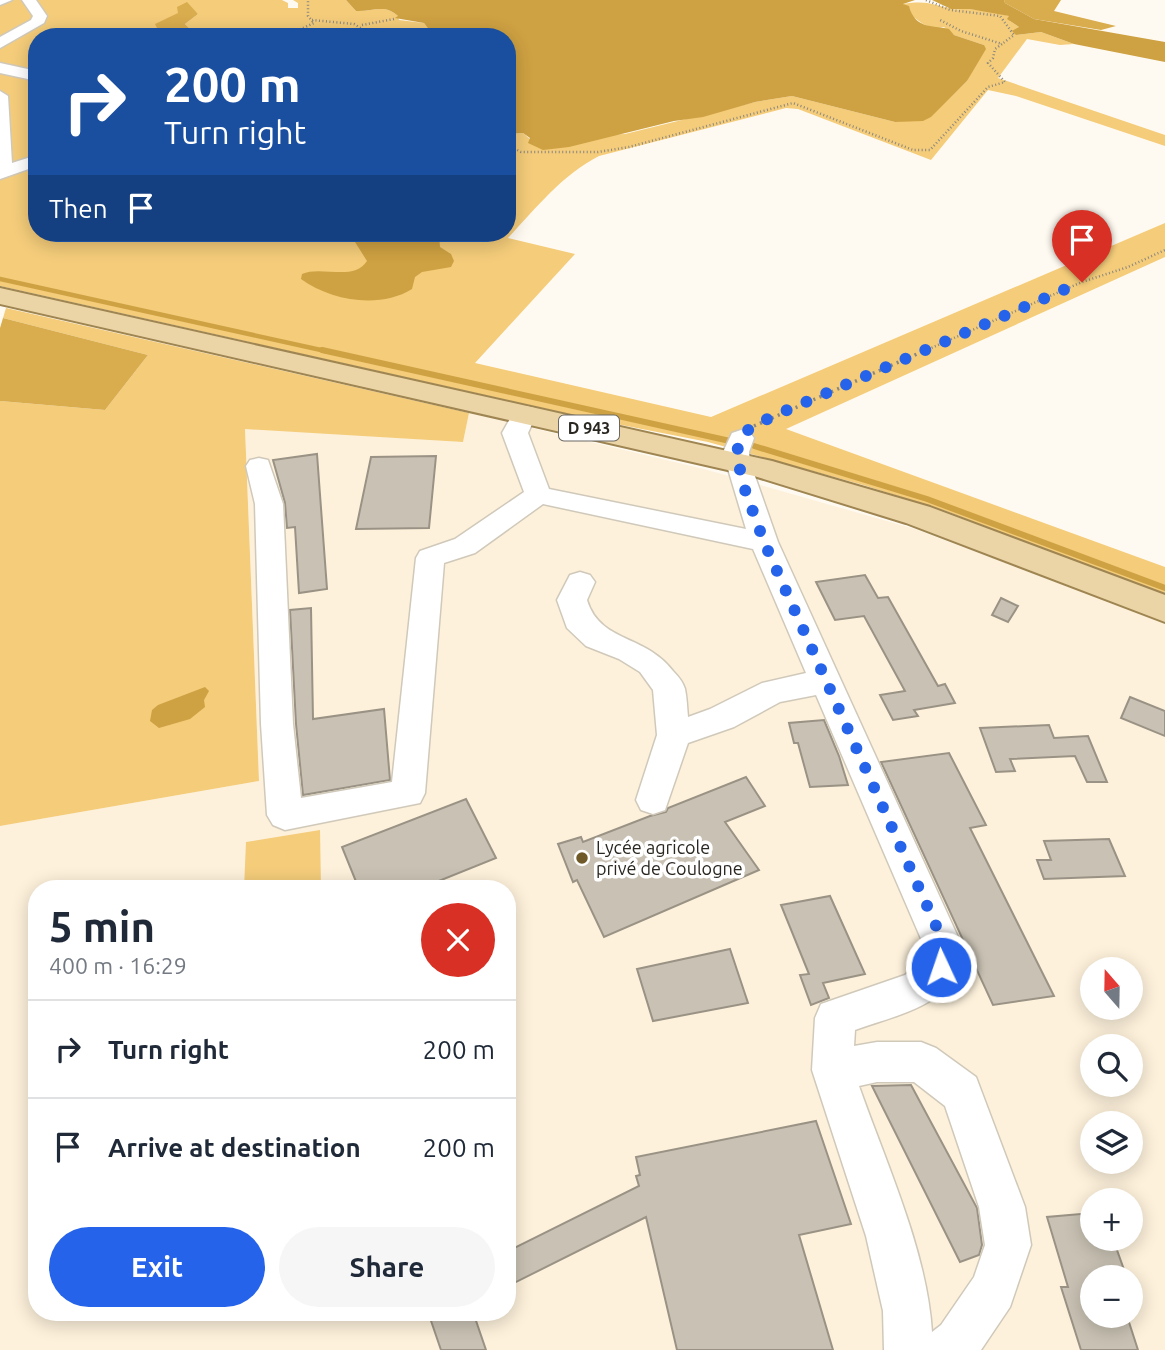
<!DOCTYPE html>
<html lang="en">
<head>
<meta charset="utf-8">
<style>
  body { margin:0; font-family:Ubuntu,sans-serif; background:#f6f6f7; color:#1f2937; height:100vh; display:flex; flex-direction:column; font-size:26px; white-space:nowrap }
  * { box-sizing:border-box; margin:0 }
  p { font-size:23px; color:#747a83 }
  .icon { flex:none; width:38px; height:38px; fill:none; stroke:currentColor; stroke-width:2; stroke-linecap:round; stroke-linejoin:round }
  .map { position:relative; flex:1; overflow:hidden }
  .side { position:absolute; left:28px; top:880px; width:488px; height:441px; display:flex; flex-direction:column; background:#fff; border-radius:28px; box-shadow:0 4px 18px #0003 }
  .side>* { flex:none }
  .guide { position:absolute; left:28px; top:28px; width:488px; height:214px; border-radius:28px; box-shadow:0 4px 18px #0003; background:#1a4fa0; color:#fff; overflow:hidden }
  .needle { width:46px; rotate:340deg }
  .buttons { position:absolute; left:1080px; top:957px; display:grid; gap:14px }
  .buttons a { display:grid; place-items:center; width:63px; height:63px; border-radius:50%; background:#fff; box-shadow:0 4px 18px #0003; font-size:35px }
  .pin { position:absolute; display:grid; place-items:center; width:60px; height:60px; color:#fff; margin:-72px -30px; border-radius:50% 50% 50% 0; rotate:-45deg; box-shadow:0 0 7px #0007 }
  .pin .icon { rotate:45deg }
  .me { position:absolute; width:77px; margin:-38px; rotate:357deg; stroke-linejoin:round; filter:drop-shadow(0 0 5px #0008) }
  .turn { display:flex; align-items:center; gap:24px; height:147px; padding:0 21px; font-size:32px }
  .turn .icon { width:91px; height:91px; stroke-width:2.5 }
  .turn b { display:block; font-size:49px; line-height:60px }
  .then { display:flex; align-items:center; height:66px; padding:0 21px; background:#0003; gap:14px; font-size:26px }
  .round { display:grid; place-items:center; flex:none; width:74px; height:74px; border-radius:37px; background:#f6f6f7 }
  .overview { display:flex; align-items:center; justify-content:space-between; height:119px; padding:0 21px }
  h1 { font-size:42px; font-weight:600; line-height:52px }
  .cta { display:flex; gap:14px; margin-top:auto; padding:14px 21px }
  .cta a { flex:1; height:80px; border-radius:42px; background:#2563eb; color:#fff; font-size:28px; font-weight:600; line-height:80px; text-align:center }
  .cta a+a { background:#f6f6f7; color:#1f2937 }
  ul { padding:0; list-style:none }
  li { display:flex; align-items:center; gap:21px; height:98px; padding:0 21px; border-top:2px solid #e0e1e3 }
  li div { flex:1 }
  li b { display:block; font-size:26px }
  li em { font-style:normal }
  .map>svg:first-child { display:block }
</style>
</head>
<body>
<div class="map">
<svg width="1165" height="1350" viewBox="0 0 1165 1350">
  <rect width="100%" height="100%" fill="#fffaf1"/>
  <path fill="#fdf1db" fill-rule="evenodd" d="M469,413l235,56 211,60 250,94v727h-1165v-524l259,-45 -14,-353 218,14zM37,889h471v423h-471zM1092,970h38v38h-38zM1092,1046h38v39h-38zM1092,1124h38v38h-38zM1092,1200h38v39h-38zM1092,1278h38v38h-38z"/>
  <g fill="#f4cc7a">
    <path d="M0,0h282l6,3v5h10v-5l-5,-3h53l10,11c16,1 29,-8 42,5l1,4 25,3 5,5 -12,3 22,6h-84l-10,-9 -27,1 -24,8h-22l2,-7 -8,-1 -10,8h-47l-2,-4 -18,-5 -4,-4 13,-10 -12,-11 -7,10 -22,15 30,9h-150v196h471v-99l15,-1 7,6 95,-5 130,-32 37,-6 103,26 36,-6 36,-35 17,-36 -30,-10 -10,-8c-14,3 -22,-3 -33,-12l-1,-6 -7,-5c26,-4 28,1 50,5 5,1 11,-1 17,0 12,1 28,4 40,7v5l9,6 -3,8 25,-3 33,12 -14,1 -33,-6 -29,39 167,57v11l-149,-50 -28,-6 -57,70 -133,-51 -12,-1 -187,48c-37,19 -62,51 -91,82l67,16 -100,109 236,54 454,-194v34l-379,172 379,138v29l-219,-85 -83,-26 -155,-43 -117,-23 -591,-133z"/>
    <polygon points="6,308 469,413 463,442 245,429 259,781 0,826 0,401 105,410 148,355 3,318"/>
    <polygon points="320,830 321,889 244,889 246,842"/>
  </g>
  <g fill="#d9ac4e">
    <polygon points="1004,0 1061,0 1054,11 1116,26 1101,30 1034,19 1005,3"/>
    <polygon points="187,2 198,14 185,24 189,28 200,28 209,37 187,37 157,28 155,24 178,13 177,7"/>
    <polygon points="3,318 148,355 105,410 0,401 0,328"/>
  </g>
  <g fill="#cea142">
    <path d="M346,0h569l-12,4 6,2c6,23 22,19 40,23l5,6 30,10 2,4 -19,32 -36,36 -8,4 -28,1 -103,-26 -37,6 -52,15 -29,4 -105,26 -26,3 -15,-7 2,-5 -7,-5 -15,1v-97c-30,0 -64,4 -92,-6l12,-3 -4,-5 -29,-5 3,-2c-13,-13 -26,-4 -42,-5z"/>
    <polygon points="932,0 1004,0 1005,3 1034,19 1165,42 1165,62 1074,44 1041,32 1016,35 1012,31 1019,27 1007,19 1009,16 970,9 951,9"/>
    <path d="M319,233h115l5,2 1,12 11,7 3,7 -3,6 -29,5 -7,5 -3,12c-32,20 -81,12 -111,-10l1,-5c19,-9 52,8 65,-13l-12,-19z"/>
    <polygon points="205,687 209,691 204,700 205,707 190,719 159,728 150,721 152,710 158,705"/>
  </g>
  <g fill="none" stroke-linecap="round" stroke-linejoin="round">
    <polyline stroke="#cea142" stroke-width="4.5" points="0,279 330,352"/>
    <g stroke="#cea142" stroke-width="6">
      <polyline points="322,350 730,441"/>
      <polyline points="754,446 927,499 1165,588"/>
    </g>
  </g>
  <g fill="#c9c2b4" stroke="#9a9385" stroke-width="2">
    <polygon points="317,454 327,589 299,593 295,527 287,528 285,503 273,460"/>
    <polygon points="436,456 429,528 356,529 371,457"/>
    <polygon points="865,575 878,598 888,597 938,686 945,684 955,703 914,710 918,716 893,720 880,695 905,691 864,616 835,620 816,582"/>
    <polygon points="1001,598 1018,606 1008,622 992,615"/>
    <polygon points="311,608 313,719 384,709 390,780 303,795 296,724 290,610"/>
    <polygon points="1130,697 1165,711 1165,736 1121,718"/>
    <polygon points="824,720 839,756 848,785 810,787 798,743 794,743 789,723"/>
    <polygon points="1049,725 1054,738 1088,736 1107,782 1087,782 1075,756 1010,759 1015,771 996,772 980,728"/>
    <polygon points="949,753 986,825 970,828 1054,996 993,1005 881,762"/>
    <polygon points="746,777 765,806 725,822 759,870 604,937 577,880 573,882 558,844 581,837 583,842 650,816 666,812 668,808"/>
    <polygon points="466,799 496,858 419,889 359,889 342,847"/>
    <polygon points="1109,839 1125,876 1044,879 1037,860 1051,860 1044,841"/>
    <polygon points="830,896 865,974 823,983 829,998 811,1005 800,975 809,974 781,905"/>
    <polygon points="730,949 748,1003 653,1021 637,969"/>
    <polygon points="911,1085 977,1208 982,1245 979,1255 960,1262 872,1086"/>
    <polygon points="816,1121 851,1224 799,1235 833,1350 677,1350 646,1217 508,1286 508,1251 639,1186 636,1176 640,1175 636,1157"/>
    <polygon points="1092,1213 1092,1239 1113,1239 1127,1278 1092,1278 1092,1316 1127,1316 1138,1350 1081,1350 1061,1287 1068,1287 1047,1217"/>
    <polygon points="428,1312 473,1312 486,1350 441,1350"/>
  </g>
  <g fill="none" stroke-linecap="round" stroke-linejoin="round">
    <defs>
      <g id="minor">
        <polygon points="0,0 12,0 0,5"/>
        <polygon points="22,0 36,0 47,16 44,23 0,48 0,37 31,20 33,16"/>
        <polygon points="0,63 37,71 37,81 0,73"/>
        <polygon points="0,91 8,96 12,163 37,155 37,166 0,179"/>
        <path d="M525,406l9,2 3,5 -9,20 21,56 197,40 -23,-77 9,-19 9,-3 9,3 4,5 -5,14 1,10 28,80 185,406c-3,57 -65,66 -108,82l-1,16 23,-4h44l15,6 40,29 49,130 6,38 -21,62 -29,43h-97l-1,-39 -17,-75 -54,-166 3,-52 6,-14 84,-29 18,-15 2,-12 -109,-253 -36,7 -46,25 -46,16 -23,67 -12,4 -12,-4 -5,-10 21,-65 -4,-45 -13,-18 -21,-13 -33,-13 -19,-18 -10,-28 13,-25 10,-3 10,3 5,7 -8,18c13,43 58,34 86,71 5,5 10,11 12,18 2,9 2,19 3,28l22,-8 52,-26 44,-10 -53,-124 -210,-45 -68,49 -31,10 -19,230 -5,10 -135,27 -12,-5 -6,-10 -6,-91 -6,-220 -9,-38 4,-6 9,-2 9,2 15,44 10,220 8,74 91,-16 24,-224 4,-7 35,-12 69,-47 -22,-59 14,-25zM877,1082h37l31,24 34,101 6,38 -11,32 -33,48 -9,7c-5,-81 -46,-169 -73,-246z"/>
      </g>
      <polygon id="major" points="0,288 772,461 930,507 1165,595 1165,622 906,523 754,476 0,304"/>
    </defs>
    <use href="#minor" stroke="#d0c9ba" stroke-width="3"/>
    <use href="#major" stroke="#9e8551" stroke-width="4"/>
    <g stroke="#8b877f" stroke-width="2.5" stroke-dasharray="1 2.5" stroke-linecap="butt">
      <polyline points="926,0 950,10 1000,16 1014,35 1002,44"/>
      <polyline points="312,20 354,24 375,37"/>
      <polyline points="362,25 394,19"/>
      <polyline points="284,37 314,23 308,16 308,0"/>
      <polyline points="508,145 521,152 598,152 629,147 793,103 913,150 930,150 988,87 1005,82 988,63 993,58 995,49 1002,44 961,31 940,20"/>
      <polyline points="922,352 1082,282 1128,267 1165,250"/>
    </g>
    <polyline stroke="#8b877f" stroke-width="3.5" stroke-dasharray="2 4.5" stroke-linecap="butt" points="754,426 926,350"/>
    <use href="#minor" fill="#fff" fill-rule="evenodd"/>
    <use href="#major" fill="#ebd4a6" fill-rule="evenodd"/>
  </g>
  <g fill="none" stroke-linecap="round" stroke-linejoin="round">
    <polyline stroke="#2563eb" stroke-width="12" stroke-dasharray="0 21.6" points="941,967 944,957 941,937 764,542 744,487 736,452 748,430 769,418 1082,282"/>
  </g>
  <circle fill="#705929" stroke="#fff" stroke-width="2.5" cx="582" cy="858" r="7"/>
  <g text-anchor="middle" stroke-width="7" stroke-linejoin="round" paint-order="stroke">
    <rect fill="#fff" stroke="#6a6864" stroke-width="2" x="559" y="415.5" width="60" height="25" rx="5"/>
    <g font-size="16" font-weight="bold" fill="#2a2721">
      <text x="589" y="434">D 943</text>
    </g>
    <g font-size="18" fill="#2a2721" stroke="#fff" text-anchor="start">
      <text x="596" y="854">Lycée agricole<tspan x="596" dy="21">privé de Coulogne</tspan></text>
    </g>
  </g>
</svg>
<div class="buttons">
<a><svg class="needle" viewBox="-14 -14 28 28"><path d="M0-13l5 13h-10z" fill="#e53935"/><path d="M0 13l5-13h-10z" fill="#747a83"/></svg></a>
<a><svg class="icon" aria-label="search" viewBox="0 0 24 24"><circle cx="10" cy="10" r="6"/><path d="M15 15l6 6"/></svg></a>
<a><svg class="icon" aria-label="layers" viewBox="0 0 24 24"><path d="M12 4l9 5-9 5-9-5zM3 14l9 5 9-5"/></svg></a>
<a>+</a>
<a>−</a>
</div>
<div class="pin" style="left:1082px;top:282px;background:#d93025"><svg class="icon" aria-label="arrive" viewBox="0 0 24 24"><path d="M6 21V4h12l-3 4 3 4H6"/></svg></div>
<svg class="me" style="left:941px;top:967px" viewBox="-20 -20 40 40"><circle r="17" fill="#2563eb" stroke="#fff" stroke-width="3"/><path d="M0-11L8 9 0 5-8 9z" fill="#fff"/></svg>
<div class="guide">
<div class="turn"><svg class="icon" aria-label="right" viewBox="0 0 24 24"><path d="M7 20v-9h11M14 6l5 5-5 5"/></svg><div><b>200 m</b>Turn right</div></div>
<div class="then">Then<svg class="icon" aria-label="arrive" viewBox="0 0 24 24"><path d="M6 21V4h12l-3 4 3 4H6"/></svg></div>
</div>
<section class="side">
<div class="overview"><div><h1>5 min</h1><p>400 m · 16:29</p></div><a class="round" style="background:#d93025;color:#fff"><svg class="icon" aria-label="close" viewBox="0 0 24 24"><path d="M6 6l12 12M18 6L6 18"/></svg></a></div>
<ul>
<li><svg class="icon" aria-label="right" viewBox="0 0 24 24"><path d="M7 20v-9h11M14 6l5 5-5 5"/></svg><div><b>Turn right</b></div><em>200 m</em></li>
<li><svg class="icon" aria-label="arrive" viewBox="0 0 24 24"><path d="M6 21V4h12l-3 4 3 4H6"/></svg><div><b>Arrive at destination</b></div><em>200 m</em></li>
</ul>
<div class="cta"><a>Exit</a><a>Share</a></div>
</section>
</div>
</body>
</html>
